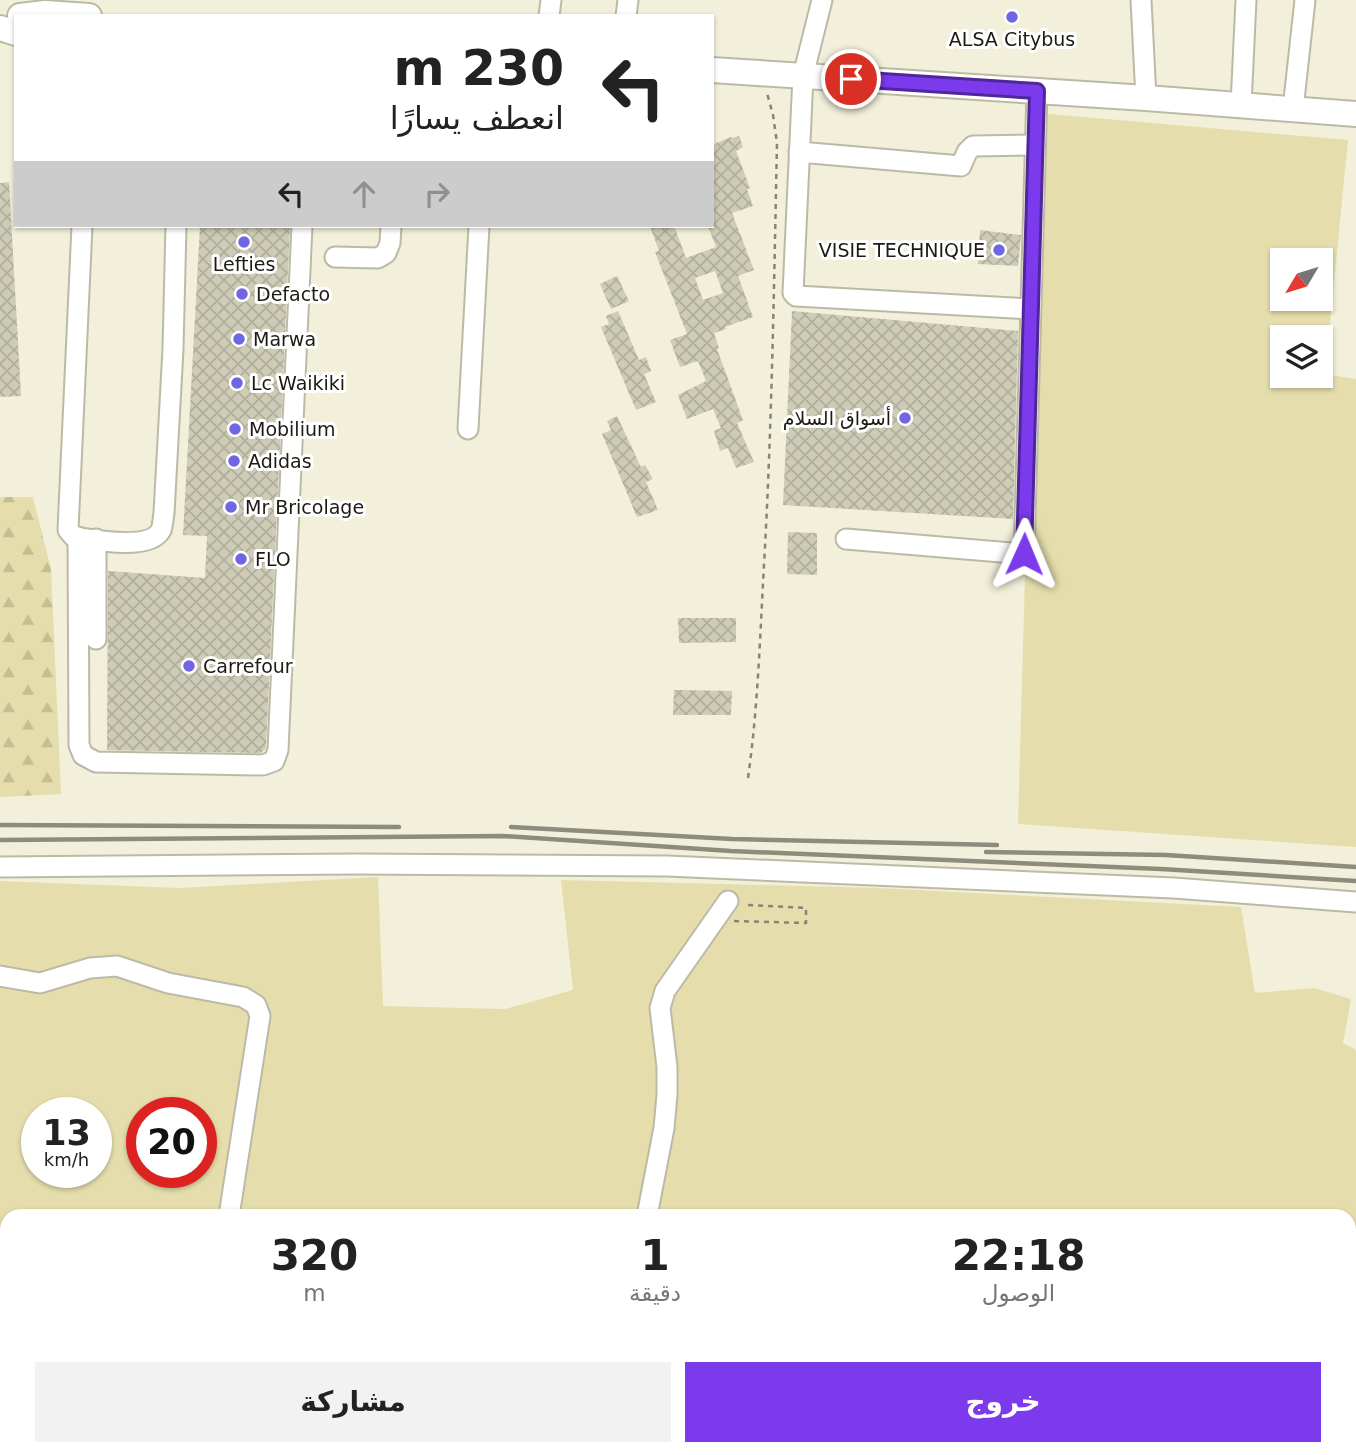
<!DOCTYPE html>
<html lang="ar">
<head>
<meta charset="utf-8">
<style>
  body { margin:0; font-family:"DejaVu Sans",Cairo,sans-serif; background:#f2f2f2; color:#222; direction:rtl; height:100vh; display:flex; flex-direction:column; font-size:26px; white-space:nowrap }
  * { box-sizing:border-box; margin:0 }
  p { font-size:23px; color:#767676 }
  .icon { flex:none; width:38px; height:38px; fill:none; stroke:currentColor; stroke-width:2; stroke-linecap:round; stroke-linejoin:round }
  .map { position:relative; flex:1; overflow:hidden; direction:ltr }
  .drawer { position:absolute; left:0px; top:1209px; width:1356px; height:247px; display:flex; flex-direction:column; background:#fff; border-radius:21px 21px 0 0; box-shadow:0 2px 5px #0004; direction:rtl }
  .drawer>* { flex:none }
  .banner { position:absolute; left:14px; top:14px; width:700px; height:214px; border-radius:0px; box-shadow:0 2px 5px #0004; direction:rtl; background:#fff; color:#222; overflow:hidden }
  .needle { width:46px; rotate:232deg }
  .tools { position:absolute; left:1270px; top:248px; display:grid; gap:14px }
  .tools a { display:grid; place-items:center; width:63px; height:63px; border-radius:0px; background:#fff; box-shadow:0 2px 5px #0004; font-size:35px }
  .speed { position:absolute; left:21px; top:1097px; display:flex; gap:14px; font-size:35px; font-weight:700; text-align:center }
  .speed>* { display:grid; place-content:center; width:91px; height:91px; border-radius:50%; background:#fff; box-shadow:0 2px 5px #0004; line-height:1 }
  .speed small { font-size:18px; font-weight:400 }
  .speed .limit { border:10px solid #d22; background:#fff; color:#111 }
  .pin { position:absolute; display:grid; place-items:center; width:60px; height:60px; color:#fff; margin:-30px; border:4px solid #fff; border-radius:50%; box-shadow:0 2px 7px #0007 }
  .me { position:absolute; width:77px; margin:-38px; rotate:1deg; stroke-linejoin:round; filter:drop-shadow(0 0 5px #0008) }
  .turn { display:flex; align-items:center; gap:24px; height:147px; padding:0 35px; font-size:32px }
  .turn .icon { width:91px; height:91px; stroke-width:2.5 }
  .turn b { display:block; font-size:49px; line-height:60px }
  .lanes { display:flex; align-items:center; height:66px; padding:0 35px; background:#0003; justify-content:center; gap:35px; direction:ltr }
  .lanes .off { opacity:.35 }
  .eta { display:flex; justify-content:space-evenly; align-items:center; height:119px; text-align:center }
  .eta b { font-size:42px; font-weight:700; line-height:49px }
  .button { display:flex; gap:14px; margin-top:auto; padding:14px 35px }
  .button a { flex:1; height:80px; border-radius:0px; background:#7c3aed; color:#fff; font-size:28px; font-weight:700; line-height:80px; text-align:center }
  .button a+a { background:#f2f2f2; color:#222 }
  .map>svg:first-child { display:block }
</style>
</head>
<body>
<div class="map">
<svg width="1356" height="1455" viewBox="0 0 1356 1455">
  <defs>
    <pattern id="forest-firs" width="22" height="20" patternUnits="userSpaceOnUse" patternTransform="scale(1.75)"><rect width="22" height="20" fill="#e5deac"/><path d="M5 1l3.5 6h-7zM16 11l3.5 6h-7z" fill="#c4be93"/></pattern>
    <pattern id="building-cross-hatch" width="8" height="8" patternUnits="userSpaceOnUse" patternTransform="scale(1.75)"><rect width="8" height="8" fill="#cecbb7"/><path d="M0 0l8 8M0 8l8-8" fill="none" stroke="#b0ae9c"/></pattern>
  </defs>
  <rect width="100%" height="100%" fill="#f2efda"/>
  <g fill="#e5deac" fill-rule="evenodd">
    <path d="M1038,113l310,27 -23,234 31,5v468l-338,-23zM1283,261h38v38h-38zM1283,338h38v38h-38z"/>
    <path d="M378,877l5,129 122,3 68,-19 -12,-110 318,8 362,19 14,86 59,-5 37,11 -8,44 13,7v405h-730l-18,-6h741v-233h-1342v233h432v6h-439v-574l180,7zM37,1113h59v59h-59zM142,1113h59v59h-59z"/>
  </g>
  <polygon fill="url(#forest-firs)" points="0,497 33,497 51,569 61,794 0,797"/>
  <g fill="url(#building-cross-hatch)" fill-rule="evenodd">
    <path d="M739,136l4,11 -7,4 14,37 -3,1 6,17 -21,7 22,57 -16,6 15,41 -28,10 1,2 -12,4 5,15 -2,1 26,71 -6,3 17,39 -18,6 -8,-20 -8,3 -6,-20 7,-3 -8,-19 -26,10 -9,-24 28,-14 -8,-20 -18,6 -10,-27 17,-6 -32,-82 4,-1 -9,-25h24l12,32 30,-11 -8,-21h4v-81l19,-8 1,1zM715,271l8,22 -20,7 -8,-22z"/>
    <polygon points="9,182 21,396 0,397 0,183"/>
    <polygon points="200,226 290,226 266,748 261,753 107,750 108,571 205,578 207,536 183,535"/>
    <polygon points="980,230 1021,235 1018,266 978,264"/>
    <polygon points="617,276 629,301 611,309 600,284"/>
    <polygon points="618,311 639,360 646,357 651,371 644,374 656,402 636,410 601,327 609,324 606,316"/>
    <polygon points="792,311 1018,331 1013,519 783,505"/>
    <polygon points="617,416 641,467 645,465 653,479 646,482 658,510 637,517 602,434 611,430 607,421"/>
    <polygon points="788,532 817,533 817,575 787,574"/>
    <polygon points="678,618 736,618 736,642 679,643"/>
    <polygon points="674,690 732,691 731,715 673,715"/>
  </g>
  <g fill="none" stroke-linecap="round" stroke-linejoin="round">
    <defs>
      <g id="minor">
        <polyline points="822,0 803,76 793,293 796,296 1030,309"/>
        <polyline points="1141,0 1146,98"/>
        <polyline points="549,16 551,0"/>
        <polyline points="626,16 628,0"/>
        <polyline points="1241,105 1246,0"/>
        <polyline points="1293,109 1305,0"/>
        <polyline points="799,152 961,166 967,152 973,146 1035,145"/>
        <path d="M82,226l-14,304 6,7c20,3 76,14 87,-7 2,-5 2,-12 3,-17l9,-164 3,-123"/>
        <polyline points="335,257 378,258 386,253 390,243 391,226"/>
        <polyline points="468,429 479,226"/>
        <polyline points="78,537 79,745 83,755 96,762 263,765 274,761 278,750 302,226"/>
        <polyline points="846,539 1024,554 1037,91"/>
        <polyline points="96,639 96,539"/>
        <polyline points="0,867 356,864 667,866 1174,888 1356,902"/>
        <polyline points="0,976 40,983 90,968 117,966 168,983 243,997 256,1005 260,1016 229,1216"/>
        <polyline points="647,1216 664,1128 667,1095 667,1067 660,1008 665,991 728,901"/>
        <path d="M502,1449c34,6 69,5 104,0"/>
        <polyline points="641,1449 642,1455"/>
        <polyline points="442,1455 446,1449"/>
      </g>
      <g id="major">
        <polyline points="20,16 45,13 89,16"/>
        <polyline points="0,28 16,33"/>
        <polyline points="712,70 1146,98 1356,114"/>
      </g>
    </defs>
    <use href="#minor" stroke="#bcbaa6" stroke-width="23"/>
    <use href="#major" stroke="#bcbaa6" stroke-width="28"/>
    <g stroke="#868475" stroke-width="2.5" stroke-dasharray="5 5" stroke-linecap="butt">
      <path d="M748,778c10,-71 12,-142 16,-213 8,-141 10,-281 13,-422l-4,-28 -6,-22"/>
      <polyline points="734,921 806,923 806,908 746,905"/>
    </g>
    <use href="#minor" stroke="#fff" stroke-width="19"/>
    <use href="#major" stroke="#fff" stroke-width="24"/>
    <g stroke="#8d8b7c" stroke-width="4.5">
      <polyline points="0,825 399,827"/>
      <polyline points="511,827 732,839 997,845"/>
      <polyline points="0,840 503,836 731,851 1161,869 1356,881"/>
      <polyline points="986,852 1166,855 1356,867"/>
    </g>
  </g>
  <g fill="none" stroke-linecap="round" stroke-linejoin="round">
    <defs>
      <polyline id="route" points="851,79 1037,91 1024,554"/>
    </defs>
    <use href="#route" stroke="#51269a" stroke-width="18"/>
    <use href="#route" stroke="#7c3aed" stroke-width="12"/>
  </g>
  <g fill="#7066e1" stroke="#fff" stroke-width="2.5">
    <circle cx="1012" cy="17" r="7"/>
    <circle cx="244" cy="242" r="7"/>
    <circle cx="999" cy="250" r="7"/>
    <circle cx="242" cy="294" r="7"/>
    <circle cx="239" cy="339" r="7"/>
    <circle cx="237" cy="383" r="7"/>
    <circle cx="905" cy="418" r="7"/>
    <circle cx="235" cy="429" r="7"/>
    <circle cx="234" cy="461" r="7"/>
    <circle cx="231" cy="507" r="7"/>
    <circle cx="241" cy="559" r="7"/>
    <circle cx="189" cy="666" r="7"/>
  </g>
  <g text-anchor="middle" stroke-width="6" stroke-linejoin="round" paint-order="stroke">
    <g font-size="19" fill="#1c1b13" stroke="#fff" text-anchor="start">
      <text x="1012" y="46" text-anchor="middle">ALSA Citybus</text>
      <text x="985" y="257" text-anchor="end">VISIE TECHNIQUE</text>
      <text x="244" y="271" text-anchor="middle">Lefties</text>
      <text x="256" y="301">Defacto</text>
      <text x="253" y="346">Marwa</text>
      <text x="251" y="390">Lc Waikiki</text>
      <text x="891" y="425" text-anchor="end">أسواق السلام</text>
      <text x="249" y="436">Mobilium</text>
      <text x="248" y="468">Adidas</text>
      <text x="245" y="514">Mr Bricolage</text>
      <text x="255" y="566">FLO</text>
      <text x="203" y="673">Carrefour</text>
    </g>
  </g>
</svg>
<div class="tools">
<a><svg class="needle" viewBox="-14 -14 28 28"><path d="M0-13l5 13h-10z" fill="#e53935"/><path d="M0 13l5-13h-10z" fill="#767676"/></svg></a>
<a><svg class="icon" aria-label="layers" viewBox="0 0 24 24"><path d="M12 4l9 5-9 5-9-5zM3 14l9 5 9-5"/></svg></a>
</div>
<div class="speed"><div>13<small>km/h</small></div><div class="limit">20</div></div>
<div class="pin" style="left:851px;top:79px;background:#d93025"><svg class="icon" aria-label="arrive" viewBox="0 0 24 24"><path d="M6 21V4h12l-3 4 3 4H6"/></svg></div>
<svg class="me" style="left:1024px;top:554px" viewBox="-20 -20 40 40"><path d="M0-17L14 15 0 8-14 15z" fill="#7c3aed" stroke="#fff" stroke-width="4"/></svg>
<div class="banner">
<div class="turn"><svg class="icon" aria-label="left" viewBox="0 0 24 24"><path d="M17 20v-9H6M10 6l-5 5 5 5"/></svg><div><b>230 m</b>انعطف يسارًا</div></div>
<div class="lanes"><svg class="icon" aria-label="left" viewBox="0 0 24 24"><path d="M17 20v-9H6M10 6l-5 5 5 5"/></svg><svg class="icon off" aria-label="ahead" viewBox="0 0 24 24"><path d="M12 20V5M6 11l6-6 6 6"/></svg><svg class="icon off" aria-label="right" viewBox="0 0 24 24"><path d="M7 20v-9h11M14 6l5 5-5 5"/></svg></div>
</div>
<section class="drawer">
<div class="eta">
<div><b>22:18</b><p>الوصول</p></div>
<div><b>1</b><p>دقيقة</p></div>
<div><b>320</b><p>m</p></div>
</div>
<div class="button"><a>خروج</a><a>مشاركة</a></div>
</section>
</div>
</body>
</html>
